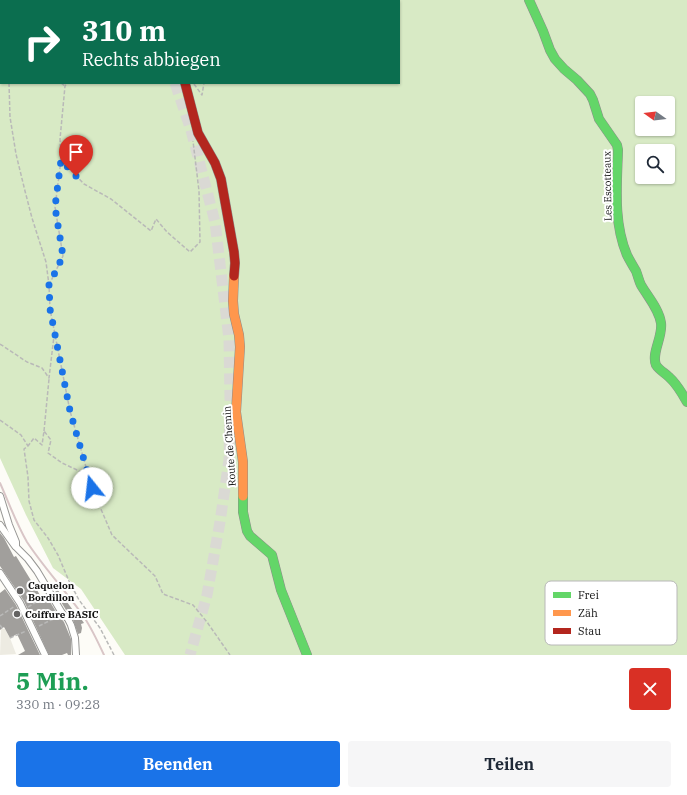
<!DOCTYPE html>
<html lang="de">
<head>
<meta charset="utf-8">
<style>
  body { margin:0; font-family:"IBM Plex Serif",serif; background:#f6f6f7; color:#1f2937; height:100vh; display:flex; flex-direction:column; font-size:15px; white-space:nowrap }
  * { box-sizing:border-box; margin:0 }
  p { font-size:13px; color:#747a83 }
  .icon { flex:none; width:22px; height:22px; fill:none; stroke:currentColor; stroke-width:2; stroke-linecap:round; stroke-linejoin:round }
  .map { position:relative; height:655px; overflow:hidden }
  .side { display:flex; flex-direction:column; background:#fff; flex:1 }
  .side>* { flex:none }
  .hud { position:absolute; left:0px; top:0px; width:400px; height:84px; box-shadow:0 1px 3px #0004; background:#0b6e4f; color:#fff; overflow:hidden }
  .needle { width:26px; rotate:284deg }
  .fabs { position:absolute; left:635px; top:96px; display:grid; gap:8px }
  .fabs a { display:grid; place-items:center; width:40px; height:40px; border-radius:4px; background:#fff; box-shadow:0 1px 3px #0004; font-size:20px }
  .pin { position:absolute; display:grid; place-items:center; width:34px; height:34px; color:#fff; margin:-41px -17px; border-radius:50% 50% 50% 0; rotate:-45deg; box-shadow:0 0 4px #0007 }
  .pin .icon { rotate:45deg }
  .me { position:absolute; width:44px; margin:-22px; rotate:344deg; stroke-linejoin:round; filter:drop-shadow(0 0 3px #0008) }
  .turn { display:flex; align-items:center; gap:14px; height:84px; padding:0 16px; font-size:18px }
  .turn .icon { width:52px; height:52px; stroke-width:2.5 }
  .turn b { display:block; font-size:28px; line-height:34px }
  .round { display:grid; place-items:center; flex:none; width:42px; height:42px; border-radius:4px; background:#f6f6f7 }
  .head { display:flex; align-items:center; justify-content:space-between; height:68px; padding:0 16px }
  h1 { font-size:24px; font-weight:700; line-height:30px; color:#1e9e55 }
  .cta { display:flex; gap:8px; margin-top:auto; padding:8px 16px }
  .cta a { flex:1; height:46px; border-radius:4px; background:#1a73e8; color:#fff; font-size:16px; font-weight:700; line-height:46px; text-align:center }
  .cta a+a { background:#f6f6f7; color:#1f2937 }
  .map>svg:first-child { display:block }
</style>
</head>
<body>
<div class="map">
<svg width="687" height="655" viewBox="0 0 687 655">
  <rect width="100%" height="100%" fill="#fdfcf7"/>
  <path fill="#d8eac5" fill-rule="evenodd" d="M0,0h687v655h-562l-44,-66 -28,-21 -27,-53 -26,-57zM1,1h398v82h-398zM642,103h26v26h-26zM642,151h26v26h-26z"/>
  <polygon fill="#edebe2" points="1,629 5,629 10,638 16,654 0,655"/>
  <g fill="#a19f9c">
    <polygon points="0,533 4,538 14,557 16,556 43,600 47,597 58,615 64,622 71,639 71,655 68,655 67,653 62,655 49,655 24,601 0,566"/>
    <polygon points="5,589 16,605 40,655 18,655 25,651 17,634 10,638 4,627 0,630 0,593"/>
    <polygon points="58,590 66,603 67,602 78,617 79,616 84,623 81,624 82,628 81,633 78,634 72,617 66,610 55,592"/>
  </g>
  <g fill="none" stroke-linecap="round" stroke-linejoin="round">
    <g stroke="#dad9d4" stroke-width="11" stroke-dasharray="11 5.5" stroke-linecap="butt">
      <polyline points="146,0 147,1"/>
      <polyline points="175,83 191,130 215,222 229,339 230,399 229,460 220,522 207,595 190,655"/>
    </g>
    <defs>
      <g id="street">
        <polyline points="0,496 9,525 16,542 16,547 28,559 37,571 62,613 68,619 71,625 75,638 76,655"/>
        <polyline points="0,525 15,546"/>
        <polyline points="0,573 20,603 45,655"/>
      </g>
      <g id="fast">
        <polyline points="162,0 162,1"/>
        <path d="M529,0l14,31 7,19 5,9 9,10 13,11 13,14 3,6 6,19 18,26 1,5c-1,35 -5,72 9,105 3,6 6,11 9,16 2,5 3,10 5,14 7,12 18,24 20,38 2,14 -10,30 -5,42 3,5 9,8 13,12 8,7 13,16 18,25"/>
        <polyline points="243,496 243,512 247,531 250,536 272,555 281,590 307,655"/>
      </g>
      <polyline id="slow" points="234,276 233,301 234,314 239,335 240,347 236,412 243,462 243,496"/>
      <polyline id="jam" points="185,83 198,133 215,163 221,179 234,252 235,263 234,276"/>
    </defs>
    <use href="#street" stroke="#979795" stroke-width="8"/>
    <use href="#fast" stroke="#8e8d8b" stroke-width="10"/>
    <use href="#slow" stroke="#8e8d8b" stroke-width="10"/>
    <use href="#jam" stroke="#8e8d8b" stroke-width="10"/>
    <g stroke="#b9b9b8" stroke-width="1.5" stroke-dasharray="4 2" stroke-linecap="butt">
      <polyline points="21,0 21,1"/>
      <polyline points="72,0 72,1"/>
      <polyline points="210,0 210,1"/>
      <polyline points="0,18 1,21"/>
      <polyline points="9,83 10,117 16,154 25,191 32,218 46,262 49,285 50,309 70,411 92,488 112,535 155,576 163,594 193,605 207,622 230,655"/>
      <polyline points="61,83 65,86"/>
      <polyline points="194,84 202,95 204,83"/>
      <polyline points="61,160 60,139 65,86 67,83"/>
      <polyline points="49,285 63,256 55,207 61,160 84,184 111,199 151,231 156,219 167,232 190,252 200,242 199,191 193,141"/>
      <polyline points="0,344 27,362 42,368 49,378 54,336"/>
      <polyline points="0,420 21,435 28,446"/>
      <polyline points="44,431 49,379"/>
      <polyline points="88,475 62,463 48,453 51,440 44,431 42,445 34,438 28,446 24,449 28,477 29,501 34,520 48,538 58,555 69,581 79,600 100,628 114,655"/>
      <polyline points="28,607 40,600"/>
      <polyline points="0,616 15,606"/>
      <polyline points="0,625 3,629"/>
      <polyline points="39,626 51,620 59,618"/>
      <polyline points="10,638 26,631"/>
    </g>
    <use href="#street" stroke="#fffffe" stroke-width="6"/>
    <use href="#fast" stroke="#63d668" stroke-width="9"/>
    <use href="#slow" stroke="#ff974d" stroke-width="9"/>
    <use href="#jam" stroke="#b3261e" stroke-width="9"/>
    <path stroke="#d9c6c7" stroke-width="2" d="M0,483c9,20 16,40 27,59 17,26 39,49 57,75 8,12 14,25 20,38"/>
  </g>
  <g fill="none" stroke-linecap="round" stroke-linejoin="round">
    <polyline stroke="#1a73e8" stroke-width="7" stroke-dasharray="0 12.6" points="76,176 61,160 55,207 63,256 49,285 50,309 70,411 92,488"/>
  </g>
  <g fill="#646362" stroke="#fff" stroke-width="1.5">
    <circle cx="20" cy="591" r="4"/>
    <circle cx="17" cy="614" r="4"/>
  </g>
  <g text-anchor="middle" stroke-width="4" stroke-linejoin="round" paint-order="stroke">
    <g font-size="10" fill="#111" stroke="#fff">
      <text transform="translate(607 186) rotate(-91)" y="4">Les Escotteaux</text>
      <text transform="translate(229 446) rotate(-94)" y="4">Route de Chemin</text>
    </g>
    <g font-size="10" font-weight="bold" fill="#111" stroke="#fff" text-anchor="start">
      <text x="28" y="589">Caquelon<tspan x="28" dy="12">Bordillon</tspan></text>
      <text x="25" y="618">Coiffure BASIC</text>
    </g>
  </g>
  <rect x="545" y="581" width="132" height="64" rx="6" fill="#fff" stroke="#b8b8b8" stroke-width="1"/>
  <rect x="553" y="592" width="18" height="6" fill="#63d668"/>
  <rect x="553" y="610" width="18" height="6" fill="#ff974d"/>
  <rect x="553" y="628" width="18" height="6" fill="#b3261e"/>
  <g font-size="11" fill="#111">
    <text x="578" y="599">Frei</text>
    <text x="578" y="617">Zäh</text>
    <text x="578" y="635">Stau</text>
  </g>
</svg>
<div class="fabs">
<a><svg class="needle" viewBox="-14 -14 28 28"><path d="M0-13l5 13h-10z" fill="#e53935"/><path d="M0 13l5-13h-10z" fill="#747a83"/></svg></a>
<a><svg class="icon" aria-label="search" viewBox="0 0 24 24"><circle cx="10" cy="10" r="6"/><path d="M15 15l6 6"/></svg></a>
</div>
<div class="pin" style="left:76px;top:176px;background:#d93025"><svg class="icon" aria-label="arrive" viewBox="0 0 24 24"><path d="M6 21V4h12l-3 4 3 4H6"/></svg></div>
<svg class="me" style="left:92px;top:488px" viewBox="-20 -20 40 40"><circle r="19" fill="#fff"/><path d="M0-13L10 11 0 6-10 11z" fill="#1a73e8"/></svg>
<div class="hud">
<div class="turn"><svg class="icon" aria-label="right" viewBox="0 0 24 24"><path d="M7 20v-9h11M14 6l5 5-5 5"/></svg><div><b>310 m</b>Rechts abbiegen</div></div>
</div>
</div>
<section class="side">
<div class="head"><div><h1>5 Min.</h1><p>330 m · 09:28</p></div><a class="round" style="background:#d93025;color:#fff"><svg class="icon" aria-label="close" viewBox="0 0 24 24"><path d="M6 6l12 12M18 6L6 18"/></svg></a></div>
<div class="cta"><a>Beenden</a><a>Teilen</a></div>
</section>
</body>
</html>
